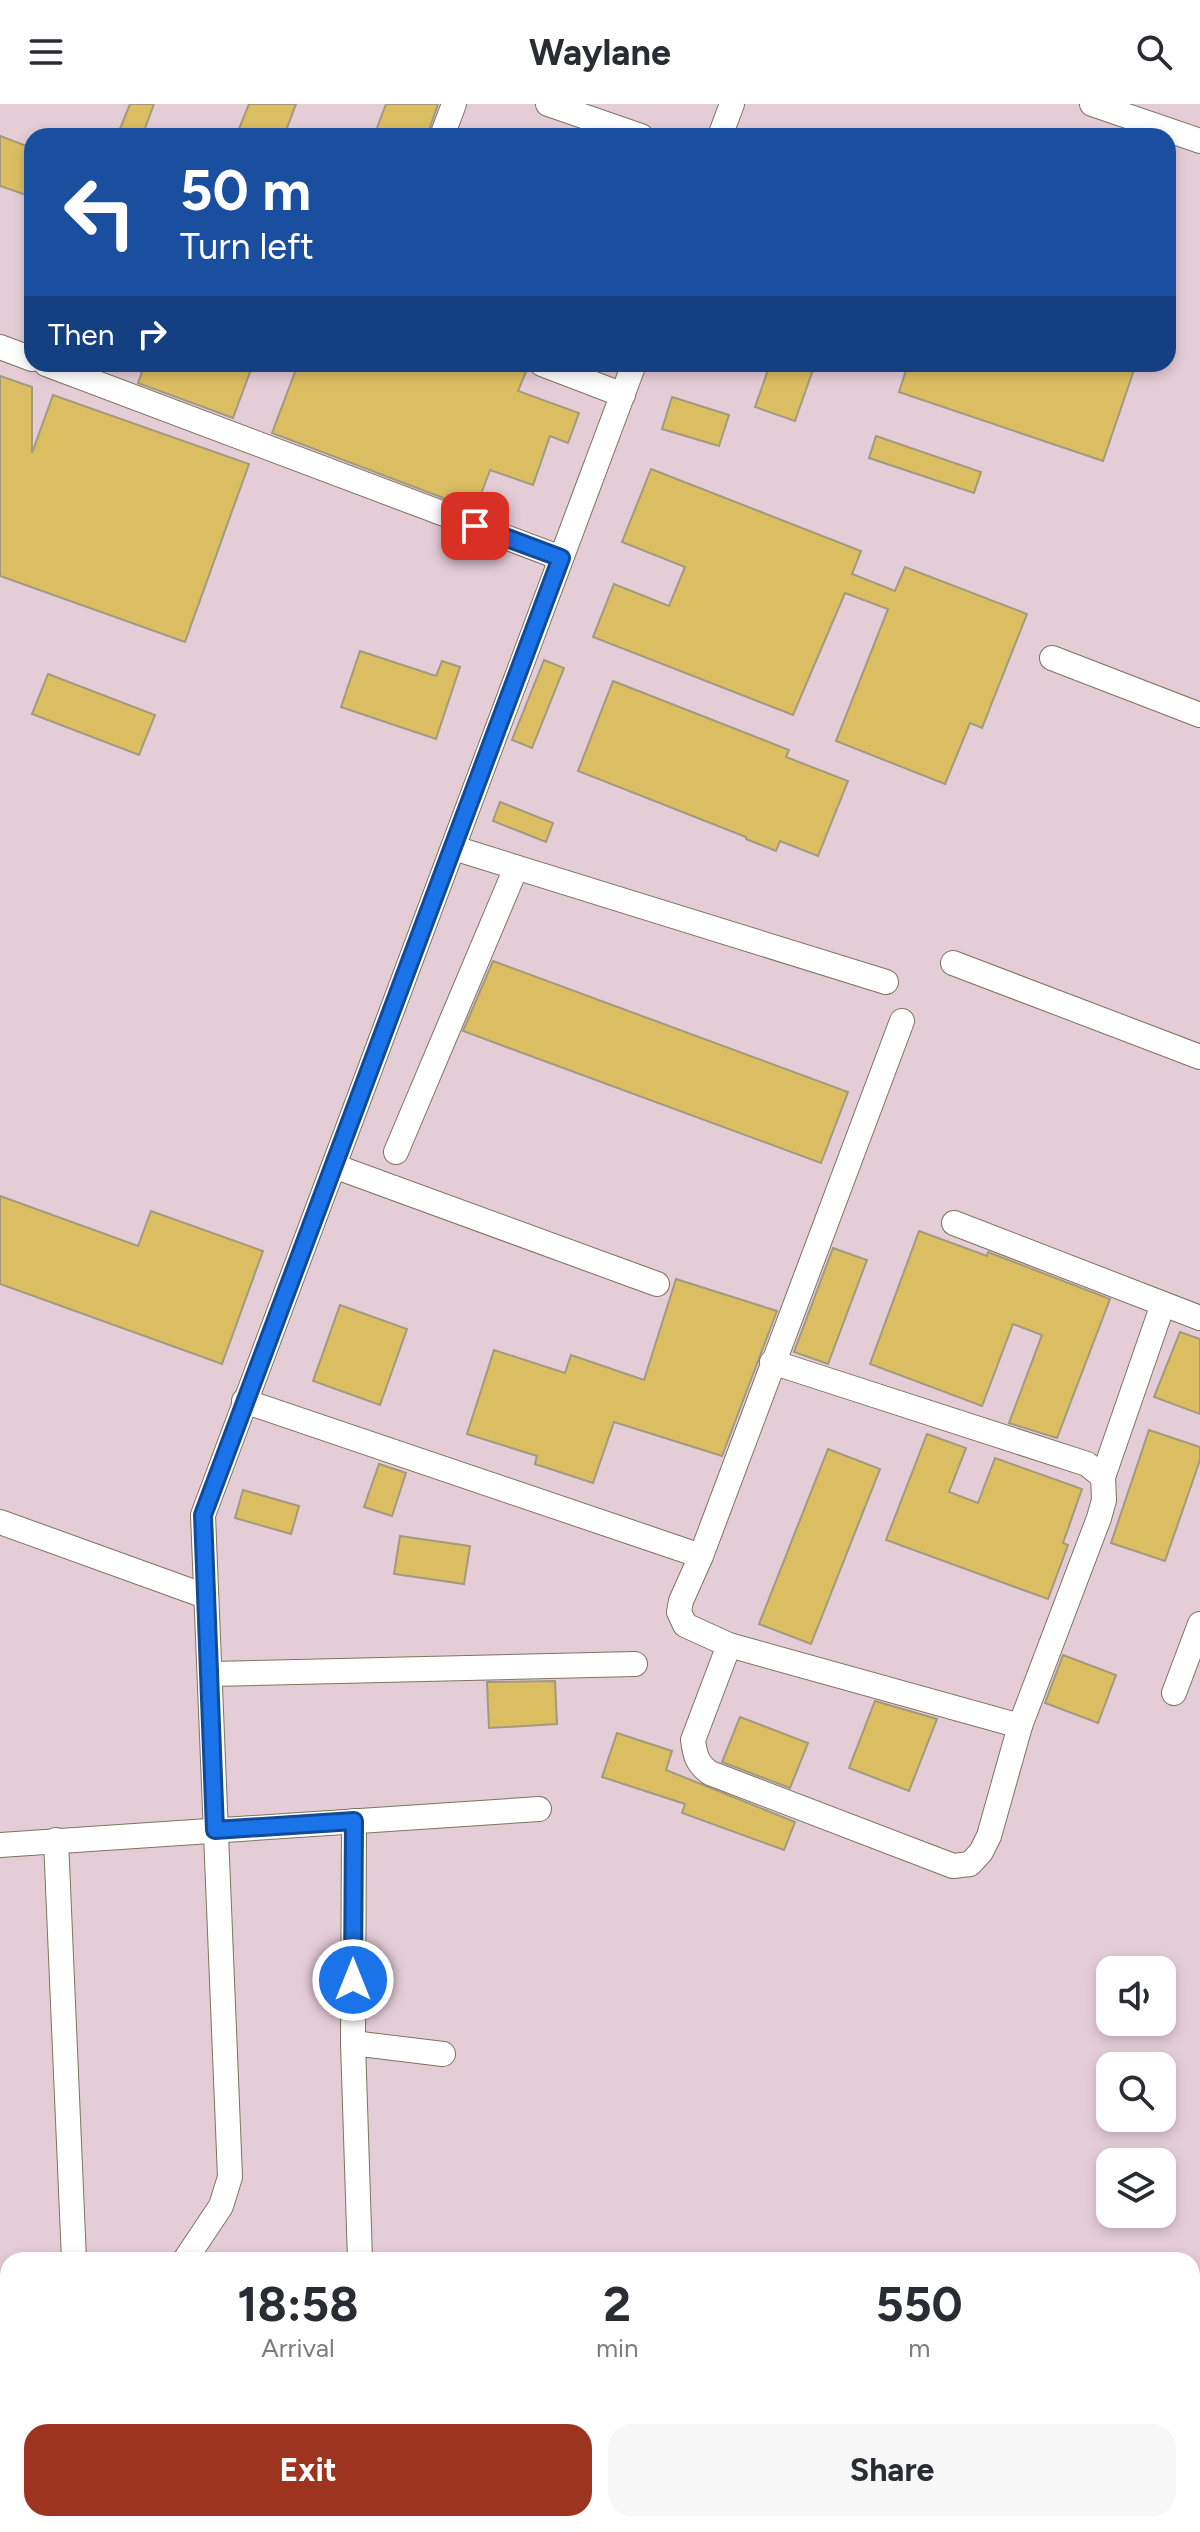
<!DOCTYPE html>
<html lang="en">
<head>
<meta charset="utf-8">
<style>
  body { margin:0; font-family:Figtree,sans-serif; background:#f7f7f7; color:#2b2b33; height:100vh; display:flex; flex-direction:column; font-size:30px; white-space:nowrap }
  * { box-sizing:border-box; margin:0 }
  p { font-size:26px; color:#7c7c81 }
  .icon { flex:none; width:44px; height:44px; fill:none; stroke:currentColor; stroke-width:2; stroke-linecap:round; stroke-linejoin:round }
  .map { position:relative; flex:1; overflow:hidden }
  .panel { position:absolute; left:0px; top:2148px; width:1200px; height:280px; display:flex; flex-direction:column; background:#fff; border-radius:24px 24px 0 0; box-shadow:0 4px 12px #0003 }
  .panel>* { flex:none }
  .hud { position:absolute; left:24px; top:24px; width:1152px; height:244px; border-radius:24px; box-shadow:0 4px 12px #0003; background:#1a4fa0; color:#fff; overflow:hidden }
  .buttons { position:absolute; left:1096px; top:1852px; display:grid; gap:16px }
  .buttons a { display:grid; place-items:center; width:80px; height:80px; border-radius:16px; background:#fff; box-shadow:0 4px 12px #0003; font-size:40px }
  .pin { position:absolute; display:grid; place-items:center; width:68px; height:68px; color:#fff; margin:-34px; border-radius:16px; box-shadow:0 4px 12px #0006 }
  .me { position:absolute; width:88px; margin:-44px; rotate:0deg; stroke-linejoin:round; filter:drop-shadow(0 0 6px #0008) }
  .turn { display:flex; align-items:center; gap:28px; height:168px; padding:0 24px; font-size:36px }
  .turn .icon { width:104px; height:104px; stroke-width:2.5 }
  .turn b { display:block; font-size:56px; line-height:68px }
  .then { display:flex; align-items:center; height:76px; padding:0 24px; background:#0003; gap:16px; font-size:30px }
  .eta { display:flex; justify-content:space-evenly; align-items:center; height:136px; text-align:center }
  .eta b { font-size:48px; font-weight:700; line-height:56px }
  .action { display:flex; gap:16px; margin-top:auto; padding:16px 24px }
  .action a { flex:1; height:92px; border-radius:24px; background:#9d3420; color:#fff; font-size:32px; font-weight:700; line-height:92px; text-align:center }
  .action a+a { background:#f7f7f7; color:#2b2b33 }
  header { display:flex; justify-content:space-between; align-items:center; height:104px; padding:0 24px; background:#fff; font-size:36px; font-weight:700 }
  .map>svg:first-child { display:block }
</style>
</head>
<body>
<header><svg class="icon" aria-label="menu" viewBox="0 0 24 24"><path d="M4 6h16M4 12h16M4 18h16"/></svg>Waylane<svg class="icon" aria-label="search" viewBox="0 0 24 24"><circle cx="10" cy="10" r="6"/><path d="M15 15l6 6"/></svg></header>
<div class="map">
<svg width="1200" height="2428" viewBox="0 0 1200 2428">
  <rect width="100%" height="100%" fill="#e7dec3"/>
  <path fill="#e5cdd7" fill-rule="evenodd" d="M0,0h1200v2341l-8,1v-186h-1184v264h278l-93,8h-193zM32,32h1136v228h-1136zM1110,1866h52v52h-52zM1110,1962h52v52h-52zM1110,2058h52v52h-52z"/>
  <g fill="#dcbe62" stroke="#a2997f" stroke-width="2">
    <polygon points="130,0 154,0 142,32 117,32"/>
    <polygon points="249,0 296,0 284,32 236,32"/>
    <polygon points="386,0 438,0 427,32 374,32"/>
    <polygon points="0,32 32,44 32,82 29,92 0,82"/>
    <polygon points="145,260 253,260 233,314 138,279"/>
    <polygon points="298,260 514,260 527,265 518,287 579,309 568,339 550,332 533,381 490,366 475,406 272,329"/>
    <polygon points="770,260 815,260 795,317 755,303"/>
    <polygon points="908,260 1136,260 1103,357 899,288"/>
    <polygon points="0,272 32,283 32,349 53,291 249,360 185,538 0,472"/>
    <polygon points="672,293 729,311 719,342 662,325"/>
    <polygon points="876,332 981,368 974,389 869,354"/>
    <polygon points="651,365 861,447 852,470 895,487 905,463 1027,510 982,624 970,619 945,680 836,637 888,505 845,489 793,611 593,533 614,480 669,502 685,463 622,438"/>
    <polygon points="360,547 436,572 442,557 460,563 436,635 341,603"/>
    <polygon points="544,556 564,564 532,644 512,636"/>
    <polygon points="48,570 155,611 139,651 32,610"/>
    <polygon points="613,577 789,646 786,653 848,677 818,752 780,737 776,747 746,735 746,733 578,667"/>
    <polygon points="500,698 553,719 546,738 493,717"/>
    <polygon points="493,857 848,988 821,1059 463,927"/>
    <polygon points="0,1092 138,1142 151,1107 263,1147 222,1260 0,1180"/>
    <polygon points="919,1127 987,1152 988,1148 1110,1195 1057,1334 1009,1319 1042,1231 1013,1220 982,1302 870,1260"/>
    <polygon points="833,1144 867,1156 828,1260 794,1248"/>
    <polygon points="676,1175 777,1207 722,1352 614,1318 593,1379 535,1360 537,1352 467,1330 494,1246 565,1269 571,1251 644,1276"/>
    <polygon points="340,1201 407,1225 380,1301 313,1277"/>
    <polygon points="1180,1228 1200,1235 1200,1310 1154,1293"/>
    <polygon points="1149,1326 1200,1343 1200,1356 1165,1457 1111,1439"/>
    <polygon points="927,1330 966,1344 949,1388 978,1399 995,1354 1082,1385 1063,1439 1068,1441 1048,1495 886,1436"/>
    <polygon points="828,1345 880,1365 811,1540 759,1520"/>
    <polygon points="379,1360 406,1369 392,1412 364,1403"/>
    <polygon points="243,1386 299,1402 291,1430 235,1414"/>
    <polygon points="400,1432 470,1442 464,1480 394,1470"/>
    <polygon points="1063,1551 1116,1571 1098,1619 1045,1599"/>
    <polygon points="555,1577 557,1620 489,1624 487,1578"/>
    <polygon points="875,1597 937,1615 909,1687 849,1664"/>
    <polygon points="740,1613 808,1639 790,1684 722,1658"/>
    <polygon points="617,1629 672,1647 666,1666 795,1718 784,1746 682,1709 685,1700 602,1673"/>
  </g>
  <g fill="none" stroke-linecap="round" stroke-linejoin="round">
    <defs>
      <g id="minor">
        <polyline points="548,0 641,32"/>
        <polyline points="1092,0 1200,37"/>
        <polyline points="442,32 454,0"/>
        <polyline points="720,32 732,0"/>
        <polyline points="0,243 32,255"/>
        <polyline points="46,260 561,454"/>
        <polyline points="542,260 623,291"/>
        <polyline points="1052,554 1200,611"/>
        <polyline points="454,744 886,878"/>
        <polyline points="953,859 1200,953"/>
        <polyline points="396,1048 516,764"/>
        <polyline points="334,1062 657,1180"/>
        <polyline points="954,1119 1200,1214"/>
        <polyline points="772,1258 1087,1360 1103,1373 1104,1396 1099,1414 1020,1622 729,1541 685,1521 679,1508 681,1497 701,1452 902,917"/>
        <polyline points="244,1297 701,1452"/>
        <polyline points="1103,1373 1163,1200"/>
        <polyline points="0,1418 205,1492"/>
        <path d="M729,1541l-36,95c2,15 4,24 17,33l243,93 17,-2 11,-12 8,-16 31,-110"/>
        <polyline points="210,1570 635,1560"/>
        <polyline points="1174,1589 1200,1520"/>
        <polyline points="354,1717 353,1939 360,2156"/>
        <polyline points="56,1736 74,2156"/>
        <polyline points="0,1741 539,1705"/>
        <polyline points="353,1939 443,1950"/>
        <polyline points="185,2156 221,2102 230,2073 203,1411 634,260"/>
        <polyline points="250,2420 257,2428"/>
        <polyline points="759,2420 772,2428"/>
      </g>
    </defs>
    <use href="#minor" stroke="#7d745c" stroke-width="26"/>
    <use href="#minor" stroke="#fff" stroke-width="24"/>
  </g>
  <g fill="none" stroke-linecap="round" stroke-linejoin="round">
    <defs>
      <polyline id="route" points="353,1876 354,1717 215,1726 203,1411 561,454 475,422"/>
    </defs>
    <use href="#route" stroke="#114b97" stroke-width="20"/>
    <use href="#route" stroke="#1a73e8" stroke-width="14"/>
  </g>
</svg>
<div class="buttons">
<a><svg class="icon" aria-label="sound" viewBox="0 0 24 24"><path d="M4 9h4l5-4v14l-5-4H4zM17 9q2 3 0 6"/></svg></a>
<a><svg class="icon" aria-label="search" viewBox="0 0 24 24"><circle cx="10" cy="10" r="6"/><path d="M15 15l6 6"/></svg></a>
<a><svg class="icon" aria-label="layers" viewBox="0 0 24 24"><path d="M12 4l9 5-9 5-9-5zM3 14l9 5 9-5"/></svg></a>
</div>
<div class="pin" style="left:475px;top:422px;background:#d93025"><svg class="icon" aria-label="arrive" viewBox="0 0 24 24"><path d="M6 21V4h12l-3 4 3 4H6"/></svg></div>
<svg class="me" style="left:353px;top:1876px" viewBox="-20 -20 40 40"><circle r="17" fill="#1a73e8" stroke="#fff" stroke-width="3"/><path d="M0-11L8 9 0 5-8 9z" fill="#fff"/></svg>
<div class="hud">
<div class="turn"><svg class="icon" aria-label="left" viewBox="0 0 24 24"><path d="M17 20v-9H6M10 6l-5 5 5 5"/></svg><div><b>50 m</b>Turn left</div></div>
<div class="then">Then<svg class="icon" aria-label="right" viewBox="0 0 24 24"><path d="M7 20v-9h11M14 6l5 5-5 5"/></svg></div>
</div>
<section class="panel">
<div class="eta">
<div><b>18:58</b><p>Arrival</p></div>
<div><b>2</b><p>min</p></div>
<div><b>550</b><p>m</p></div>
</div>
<div class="action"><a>Exit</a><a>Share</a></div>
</section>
</div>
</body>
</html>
